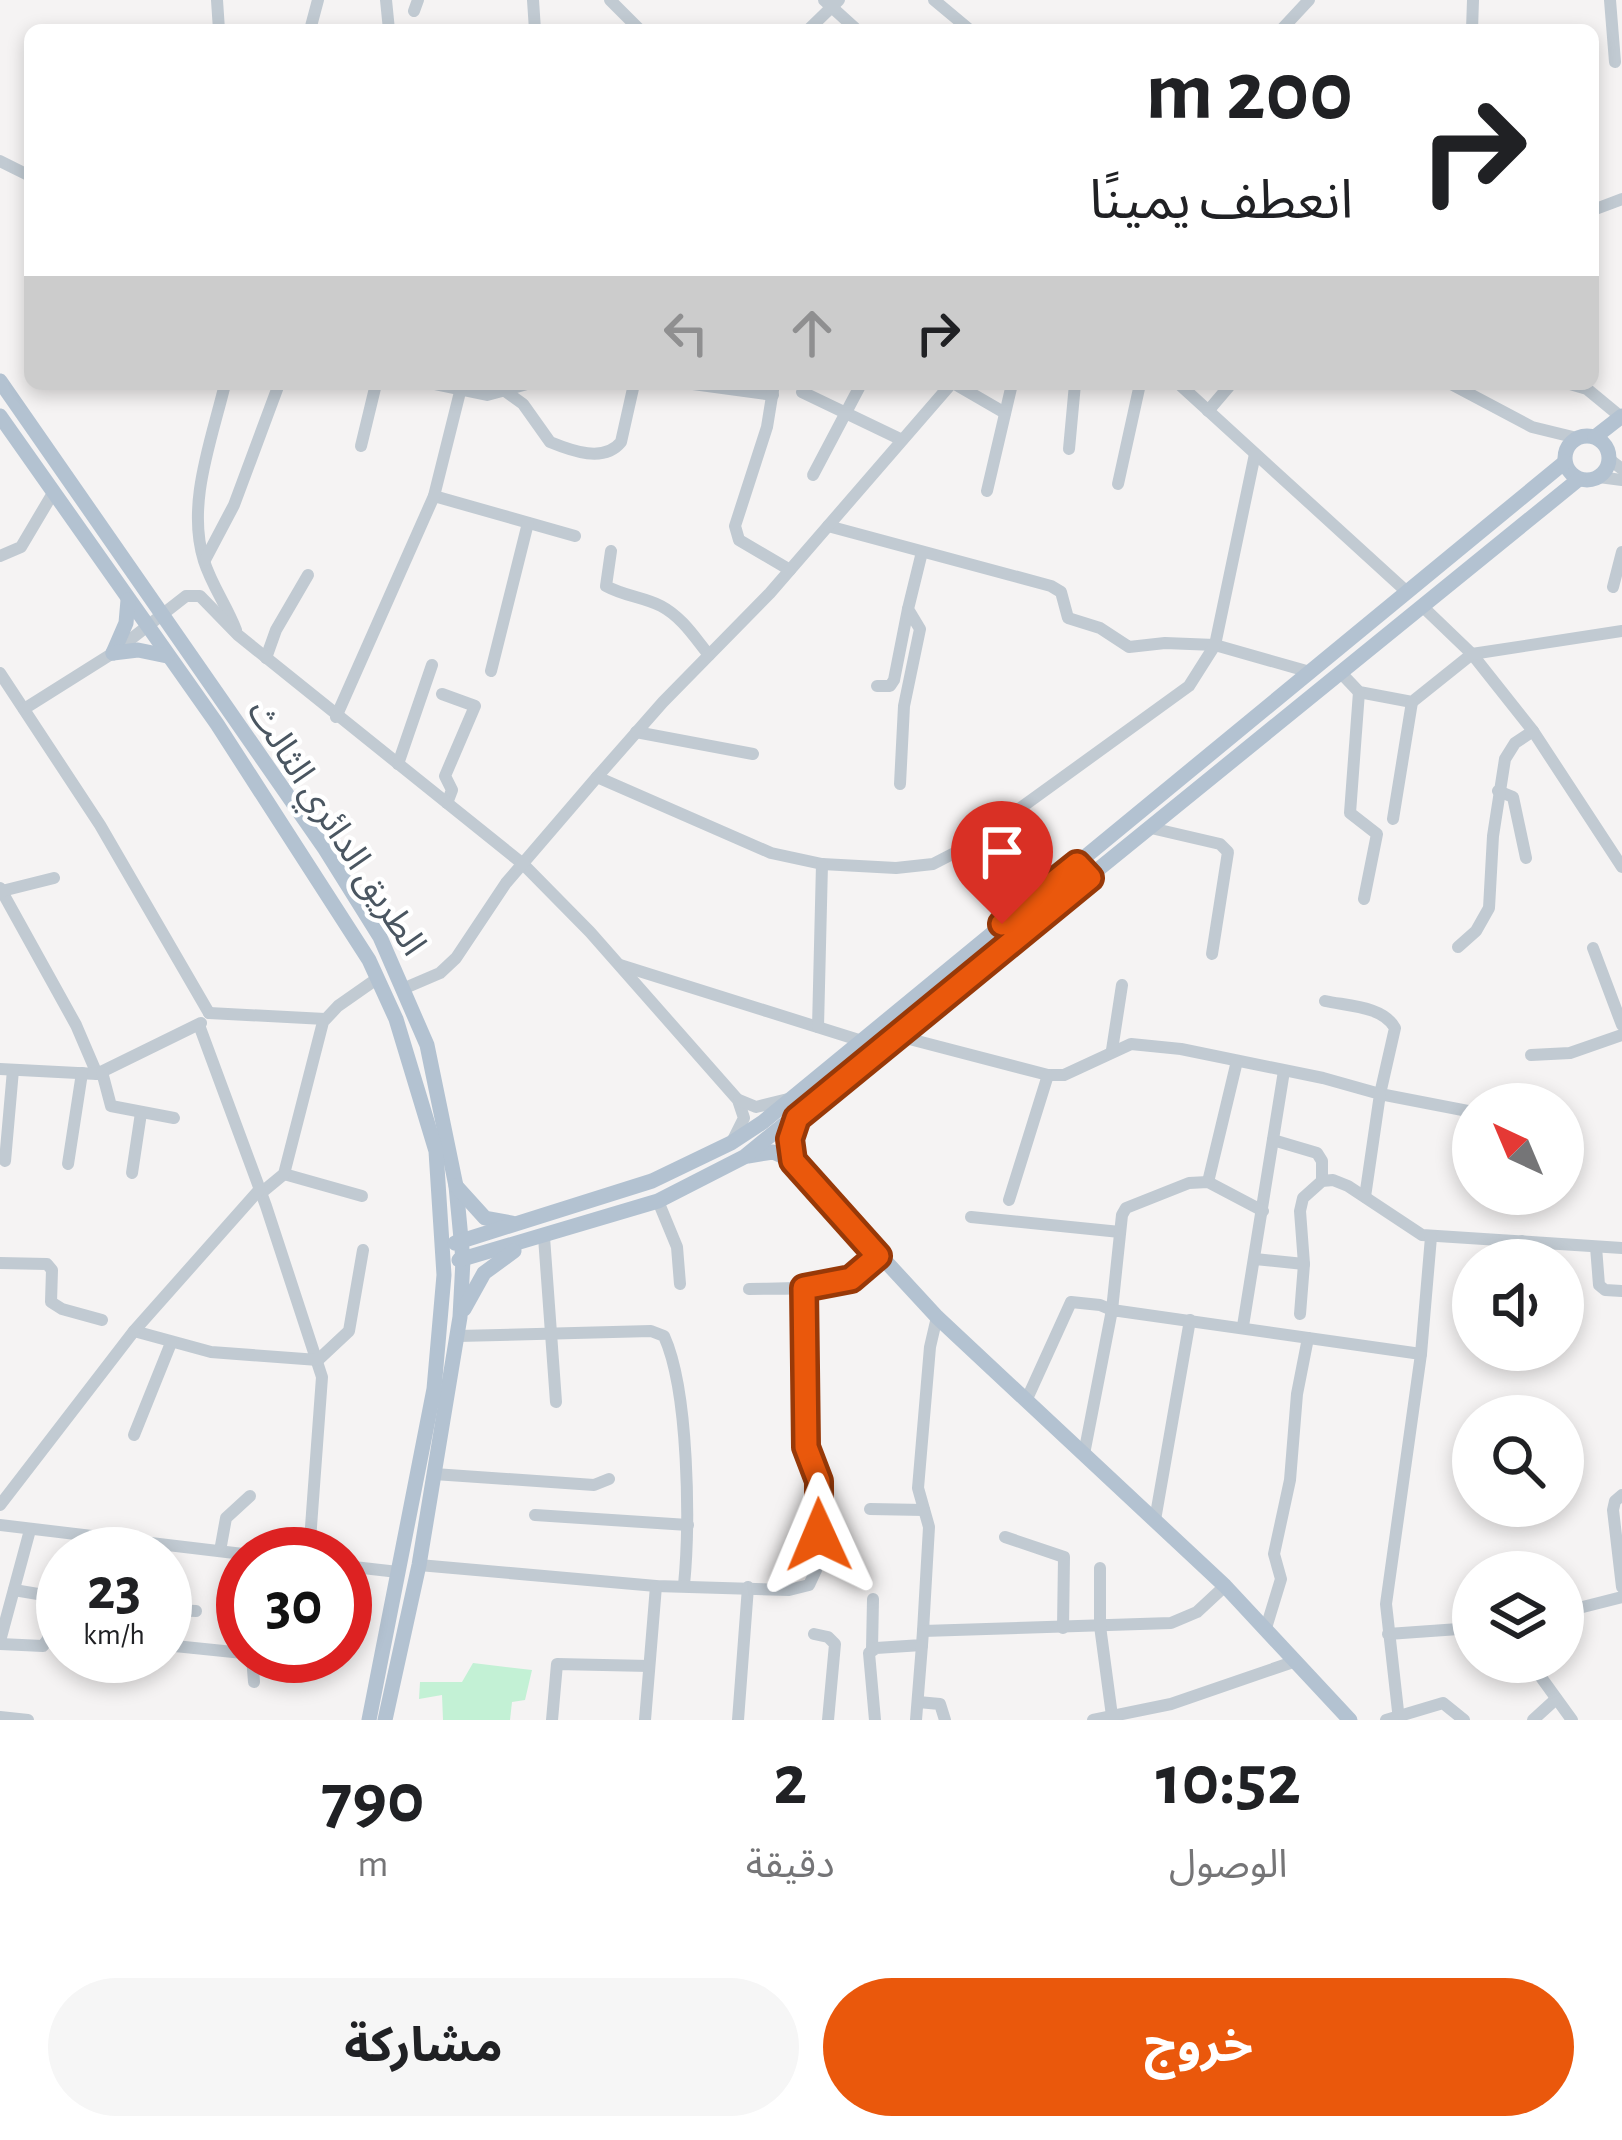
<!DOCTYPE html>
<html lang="ar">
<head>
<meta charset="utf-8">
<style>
  body { margin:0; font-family:"Alegreya Sans","Noto Sans Arabic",sans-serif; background:#f6f6f6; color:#202124; direction:rtl; height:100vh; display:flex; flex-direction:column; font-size:45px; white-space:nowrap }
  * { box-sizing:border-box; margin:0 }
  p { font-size:39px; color:#757577 }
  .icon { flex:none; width:66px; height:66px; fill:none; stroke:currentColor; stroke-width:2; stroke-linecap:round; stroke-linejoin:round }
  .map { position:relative; height:1720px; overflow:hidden; direction:ltr }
  .drawer { display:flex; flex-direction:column; background:#fff; flex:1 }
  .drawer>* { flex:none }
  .guide { position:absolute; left:24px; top:24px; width:1575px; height:366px; border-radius:18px; box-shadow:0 6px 18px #0003; direction:rtl; background:#fff; color:#202124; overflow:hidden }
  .needle { width:78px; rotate:316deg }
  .controls { position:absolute; left:1452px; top:1083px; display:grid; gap:24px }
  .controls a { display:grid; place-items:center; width:132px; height:132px; border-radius:50%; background:#fff; box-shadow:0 6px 18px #0003; font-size:60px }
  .speed { position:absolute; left:36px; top:1527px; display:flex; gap:24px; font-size:60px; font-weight:700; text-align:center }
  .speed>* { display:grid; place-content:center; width:156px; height:156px; border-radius:50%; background:#fff; box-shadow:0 6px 18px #0003; line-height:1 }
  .speed small { font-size:30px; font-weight:400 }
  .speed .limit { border:18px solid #d22; background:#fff; color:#111 }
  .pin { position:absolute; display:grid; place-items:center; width:102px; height:102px; color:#fff; margin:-123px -51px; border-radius:50% 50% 50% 0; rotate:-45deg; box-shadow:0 0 12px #0007 }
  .pin .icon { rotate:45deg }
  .me { position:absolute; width:132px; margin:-66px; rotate:359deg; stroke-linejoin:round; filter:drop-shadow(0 0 9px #0008) }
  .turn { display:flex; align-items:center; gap:42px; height:252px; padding:0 48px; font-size:54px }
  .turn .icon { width:156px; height:156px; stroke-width:2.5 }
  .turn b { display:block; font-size:84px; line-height:102px }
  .lanes { display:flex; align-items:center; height:114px; padding:0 48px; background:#0003; justify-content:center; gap:60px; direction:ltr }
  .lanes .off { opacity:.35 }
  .eta { display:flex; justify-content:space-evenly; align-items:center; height:204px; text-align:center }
  .eta b { font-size:72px; font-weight:700; line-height:84px }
  .button { display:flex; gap:24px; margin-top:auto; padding:24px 48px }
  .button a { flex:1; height:138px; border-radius:72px; background:#ea580c; color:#fff; font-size:48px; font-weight:700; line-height:138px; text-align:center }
  .button a+a { background:#f6f6f6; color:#202124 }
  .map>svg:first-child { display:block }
</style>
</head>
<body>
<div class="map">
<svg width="1622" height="1720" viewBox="0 0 1622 1720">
  <rect width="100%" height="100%" fill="#f5f3f3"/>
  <polygon fill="#c3f1d5" points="473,1663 532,1670 525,1700 512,1702 510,1720 443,1720 442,1695 419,1699 420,1682 462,1682"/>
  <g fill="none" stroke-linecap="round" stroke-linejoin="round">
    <g stroke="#c1cad2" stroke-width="12">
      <polyline points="217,0 219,30"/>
      <polyline points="386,0 389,30"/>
      <polyline points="533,0 535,30"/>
      <polyline points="610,0 640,30"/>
      <polyline points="824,0 857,30"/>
      <polyline points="934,0 970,30"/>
      <polyline points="1610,0 1615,62"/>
      <polyline points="414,11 418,0"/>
      <polyline points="310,30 318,0"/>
      <polyline points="808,30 839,0"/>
      <polyline points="1281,30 1309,0"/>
      <polyline points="1472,30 1473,0"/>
      <polyline points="0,161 30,176"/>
      <polyline points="1593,210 1622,199"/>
      <path d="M225,384c-13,55 -39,120 -21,177 8,25 23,45 32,69"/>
      <polyline points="434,384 487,395 527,384"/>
      <polyline points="693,384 773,395"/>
      <polyline points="774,384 767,427 735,526 739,540 790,570"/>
      <polyline points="955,384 1005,413"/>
      <polyline points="1179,384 1407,592"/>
      <polyline points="1451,384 1532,427 1577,438"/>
      <polyline points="1570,384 1587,389 1621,417"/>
      <path d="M505,391l18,13 27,38c22,9 54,21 71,0l13,-58"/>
      <polyline points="802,392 900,439"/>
      <polyline points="1208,411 1231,384"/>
      <polyline points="361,446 376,384"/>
      <polyline points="1069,449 1075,384"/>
      <polyline points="1609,459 1622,469"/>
      <polyline points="813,475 861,384"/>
      <polyline points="1599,477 1622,480"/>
      <polyline points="1118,484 1140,384"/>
      <polyline points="987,491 1012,384"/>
      <polyline points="434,496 575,536"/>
      <polyline points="828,526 1051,586 1061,592 1068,618 1100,628 1129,647 1165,643 1215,645 1310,672"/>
      <path d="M611,551l-5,35c18,10 37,11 55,20 21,11 34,32 48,49"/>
      <polyline points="0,556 21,547 53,493"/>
      <polyline points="205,560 234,505 279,384"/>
      <polyline points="1613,587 1622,552"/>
      <polyline points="1422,606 1472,654 1533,731 1622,867"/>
      <polyline points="266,658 276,630 308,575"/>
      <polyline points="491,671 528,523"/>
      <polyline points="0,673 100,825 209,1013"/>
      <polyline points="1341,673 1359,692 1412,702 1472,654 1622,631"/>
      <polyline points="877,686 890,686 894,680 908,609"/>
      <polyline points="1359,692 1350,813 1377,834 1364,899"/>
      <polyline points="442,694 475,706 445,776 452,790 447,803"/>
      <polyline points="24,709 113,653 186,596 200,596 238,635 523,864 590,932 738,1100 744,1118 733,1140"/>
      <polyline points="336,717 434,496 462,384"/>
      <polyline points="636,732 753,754"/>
      <polyline points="398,764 432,665"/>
      <polyline points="597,777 771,853 822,864 896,868 933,864 968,846 1189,686 1215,645 1255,454"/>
      <polyline points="900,784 904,706 920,629 908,609 922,552"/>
      <polyline points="1498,791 1513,797 1526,858"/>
      <polyline points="1393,819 1412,702"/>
      <polyline points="1151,828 1220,844 1228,852 1212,954"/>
      <polyline points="0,888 76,1025 97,1074"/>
      <polyline points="2,891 54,878"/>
      <polyline points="1002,924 1002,821"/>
      <polyline points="1458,947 1476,931 1489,908 1493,836 1505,759 1515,743 1533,731"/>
      <polyline points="1593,948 1622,1025"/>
      <polyline points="620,965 862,1041"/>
      <polyline points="405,988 440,973 456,958 506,883 597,777 663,702 770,593 951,384"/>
      <path d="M1325,1001c23,5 58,5 70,27l-15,66 93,18"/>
      <polyline points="209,1013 325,1019"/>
      <polyline points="199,1025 266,1206 322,1377 309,1554"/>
      <polyline points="818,1027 822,864"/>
      <polyline points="898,1036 1048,1075 1064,1075 1131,1044 1181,1049 1323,1078 1380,1094 1365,1197"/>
      <polyline points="1112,1050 1122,985"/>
      <polyline points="1531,1055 1570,1053 1622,1035"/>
      <polyline points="0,1069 97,1074 201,1023"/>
      <polyline points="102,1072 111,1106 174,1118"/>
      <polyline points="739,1100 756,1107 788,1099"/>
      <polyline points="1273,1140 1317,1153 1322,1161 1322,1181"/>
      <polyline points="5,1161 13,1070"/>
      <polyline points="68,1164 82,1073"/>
      <polyline points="132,1173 141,1113"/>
      <polyline points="284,1174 362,1196"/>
      <polyline points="1208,1182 1237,1061"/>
      <polyline points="261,1193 284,1174 323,1022 338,1006 378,978"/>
      <polyline points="1009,1200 1048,1075"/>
      <polyline points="658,1201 677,1247 680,1284"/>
      <polyline points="971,1217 1120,1232"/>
      <polyline points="544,1237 556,1402"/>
      <polyline points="1596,1247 1599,1285 1605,1290 1622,1291"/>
      <polyline points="1255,1259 1304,1264"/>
      <polyline points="1522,1260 1522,1241"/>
      <polyline points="0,1263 47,1264 52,1270 51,1302 62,1309 102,1320"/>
      <path d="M749,1289c48,-1 94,4 129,-33"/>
      <polyline points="1300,1314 1304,1264 1300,1211 1303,1198 1322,1181 1333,1180 1348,1186 1422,1235 1622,1248"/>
      <polyline points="937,1317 930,1347 918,1488 929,1527 923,1631 1171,1623 1197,1612 1225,1586"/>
      <polyline points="1243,1326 1284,1071"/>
      <polyline points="134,1331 211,1352 318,1360 349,1331 363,1250"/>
      <path d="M458,1336l193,-5 13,5c25,55 26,188 20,249"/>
      <polyline points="1421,1354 1431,1237"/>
      <polyline points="1026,1401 1071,1302 1100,1305 1112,1310 1122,1215 1126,1208 1189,1183 1208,1182 1263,1211"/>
      <polyline points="134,1435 171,1343"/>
      <polyline points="1084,1454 1112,1310 1421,1354 1386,1604 1399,1720"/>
      <polyline points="434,1474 594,1485 609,1479"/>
      <polyline points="1622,1495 1615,1501 1613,1510 1622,1587"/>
      <polyline points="0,1505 134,1331 260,1189"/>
      <polyline points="870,1509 924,1510"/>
      <polyline points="535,1515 688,1525"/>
      <polyline points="1155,1520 1190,1320"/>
      <polyline points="0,1525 243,1554"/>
      <polyline points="1005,1537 1064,1557 1063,1628"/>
      <polyline points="220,1551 226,1518 250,1496"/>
      <polyline points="419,1565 656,1586 789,1590 809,1585 816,1570 819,1481 805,1447 808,1406 804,1288"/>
      <polyline points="345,1566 398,1572"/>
      <polyline points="1100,1568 1100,1626 1112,1716"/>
      <polyline points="14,1590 50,1596"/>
      <polyline points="1563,1612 1622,1597"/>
      <polyline points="1266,1628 1281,1579 1274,1554 1290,1480 1297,1394 1308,1338"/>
      <polyline points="814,1634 828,1637 835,1644 828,1720"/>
      <polyline points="1388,1634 1473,1628"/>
      <polyline points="0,1641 30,1530"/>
      <polyline points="0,1644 43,1646 48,1639 50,1596 63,1597"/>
      <polyline points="165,1645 243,1653"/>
      <polyline points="168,1646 176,1610 196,1611"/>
      <polyline points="872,1649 873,1599"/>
      <polyline points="252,1656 254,1682"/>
      <polyline points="1530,1662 1572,1720"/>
      <polyline points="918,1702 940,1704 945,1720"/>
      <polyline points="0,1717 28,1720"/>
      <polyline points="552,1720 557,1664 649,1666"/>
      <polyline points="645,1720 656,1586"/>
      <polyline points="738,1720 748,1587"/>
      <polyline points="875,1720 869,1653 876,1648 922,1645 923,1631"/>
      <polyline points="916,1720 922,1645"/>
      <polyline points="1093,1720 1171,1704 1296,1661"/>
      <polyline points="1386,1720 1443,1703 1464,1720"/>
      <polyline points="1533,1720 1556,1699"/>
    </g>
    <g stroke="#b3c2d1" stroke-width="15">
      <polyline points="0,381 325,849 380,937 427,1045 456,1186 463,1260 460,1317 419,1565 385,1720"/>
      <polyline points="0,416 217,724 369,960 396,1019 436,1151 444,1275 434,1389 369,1720"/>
      <circle cx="1587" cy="458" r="22"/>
      <polyline points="1595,437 1622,416"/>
      <polyline points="113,653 126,623 128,600"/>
      <polyline points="113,653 138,650 167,656"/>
      <polyline points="748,1156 773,1152 793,1161 937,1317 1225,1586 1350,1720"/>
      <polyline points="456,1186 485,1218 512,1223"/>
      <polyline points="455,1243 652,1181 731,1143 763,1122 1565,462"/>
      <polyline points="459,1260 658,1201 744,1157 1579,479"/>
      <polyline points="464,1309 484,1273 514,1251"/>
    </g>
  </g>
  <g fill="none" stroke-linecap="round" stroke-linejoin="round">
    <defs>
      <polyline id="route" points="819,1535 819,1481 806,1447 804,1288 851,1279 878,1256 793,1161 790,1139 797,1118 1090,878 1077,864 1002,924"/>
    </defs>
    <use href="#route" stroke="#983908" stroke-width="30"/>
    <use href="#route" stroke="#ea580c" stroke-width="21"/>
  </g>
  <g text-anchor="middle" stroke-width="9" stroke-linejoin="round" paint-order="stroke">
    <g font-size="36" fill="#4a5661" stroke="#fff">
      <text transform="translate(338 827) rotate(57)" y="13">الطريق الدائري الثالث</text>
    </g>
  </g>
</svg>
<div class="controls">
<a><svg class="needle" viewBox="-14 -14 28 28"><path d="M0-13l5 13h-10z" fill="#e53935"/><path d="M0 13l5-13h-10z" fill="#757577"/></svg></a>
<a><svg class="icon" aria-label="sound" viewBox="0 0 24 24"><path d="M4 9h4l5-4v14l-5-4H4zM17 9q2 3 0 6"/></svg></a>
<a><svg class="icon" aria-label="search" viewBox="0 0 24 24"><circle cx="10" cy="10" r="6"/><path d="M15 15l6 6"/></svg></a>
<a><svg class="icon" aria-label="layers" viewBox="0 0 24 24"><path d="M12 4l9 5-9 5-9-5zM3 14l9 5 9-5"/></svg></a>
</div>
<div class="speed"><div>23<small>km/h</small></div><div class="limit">30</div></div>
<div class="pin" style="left:1002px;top:924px;background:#d93025"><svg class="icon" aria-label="arrive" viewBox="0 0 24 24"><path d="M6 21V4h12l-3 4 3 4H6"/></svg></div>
<svg class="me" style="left:819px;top:1535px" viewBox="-20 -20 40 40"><path d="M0-17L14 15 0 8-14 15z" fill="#ea580c" stroke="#fff" stroke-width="4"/></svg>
<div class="guide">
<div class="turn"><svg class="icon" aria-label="right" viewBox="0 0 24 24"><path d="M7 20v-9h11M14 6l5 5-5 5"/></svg><div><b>200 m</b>انعطف يمينًا</div></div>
<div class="lanes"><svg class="icon off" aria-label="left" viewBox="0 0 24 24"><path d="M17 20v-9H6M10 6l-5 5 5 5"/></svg><svg class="icon off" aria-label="ahead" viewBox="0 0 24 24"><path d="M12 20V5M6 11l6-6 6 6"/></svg><svg class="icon" aria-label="right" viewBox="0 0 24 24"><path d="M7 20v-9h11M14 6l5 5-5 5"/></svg></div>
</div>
</div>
<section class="drawer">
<div class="eta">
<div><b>10:52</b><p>الوصول</p></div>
<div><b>2</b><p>دقيقة</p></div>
<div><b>790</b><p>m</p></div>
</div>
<div class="button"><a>خروج</a><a>مشاركة</a></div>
</section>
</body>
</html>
